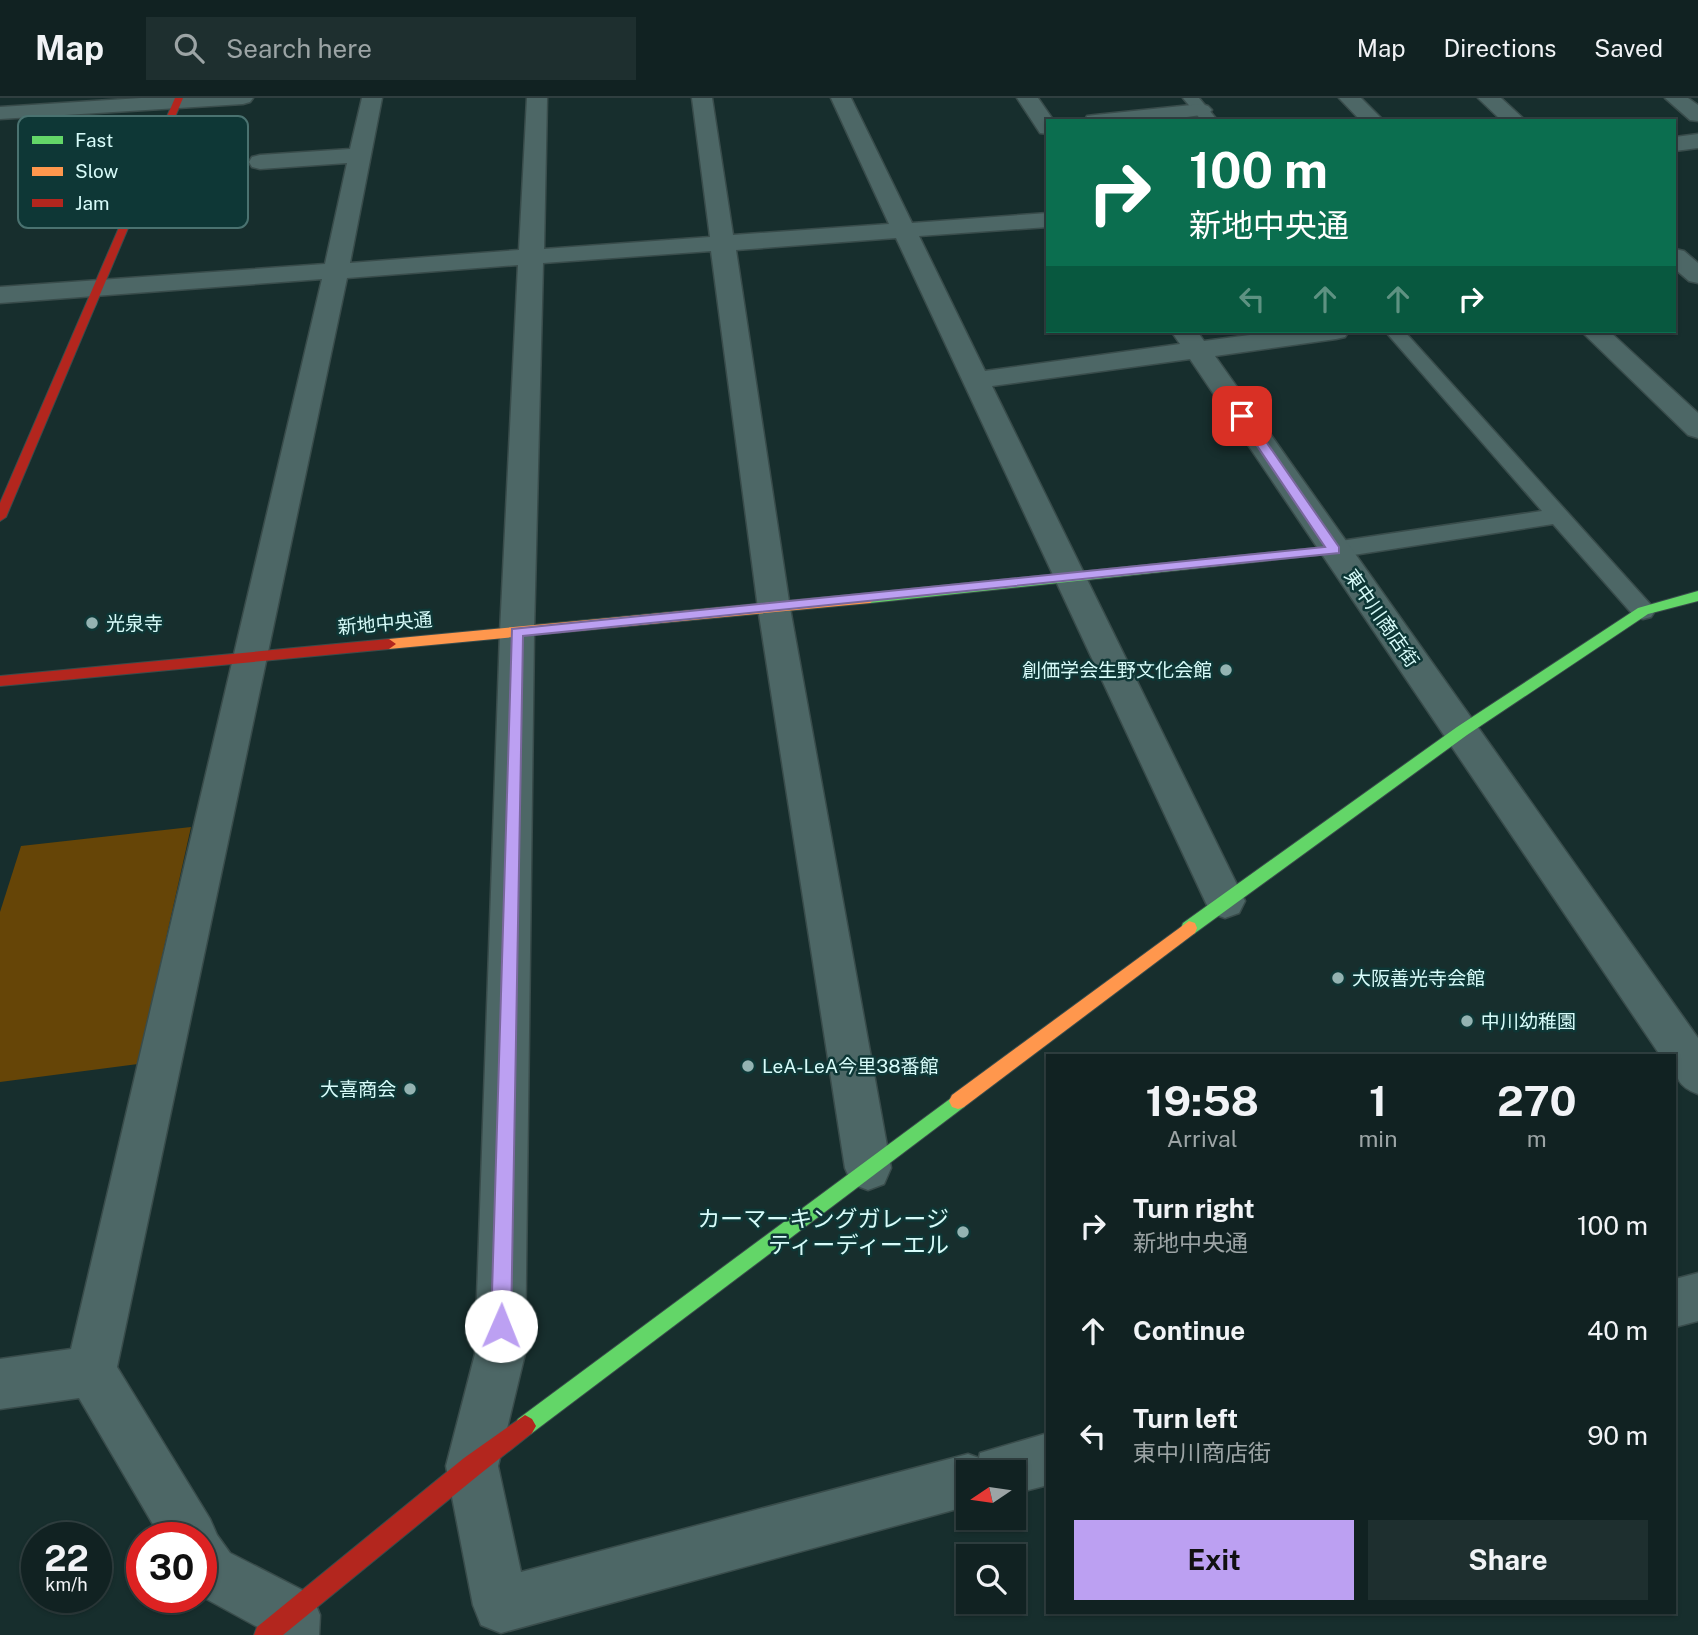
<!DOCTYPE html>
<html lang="en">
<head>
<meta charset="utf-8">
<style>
  body { margin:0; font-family:"Public Sans","Noto Sans JP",sans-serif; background:#1e2f2f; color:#f1f3f6; height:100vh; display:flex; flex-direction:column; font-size:26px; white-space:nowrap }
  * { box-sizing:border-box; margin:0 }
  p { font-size:23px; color:#9ca4a5 }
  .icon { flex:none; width:38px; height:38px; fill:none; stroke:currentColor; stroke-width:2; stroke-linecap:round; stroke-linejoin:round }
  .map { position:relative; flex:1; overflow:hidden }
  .side { position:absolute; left:1046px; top:956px; width:630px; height:560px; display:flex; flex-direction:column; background:#122; border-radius:0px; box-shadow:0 2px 5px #0004,0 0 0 2px #303f40 }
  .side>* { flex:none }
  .top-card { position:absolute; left:1046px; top:21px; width:630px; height:214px; border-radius:0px; box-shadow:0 2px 5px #0004,0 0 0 2px #303f40; background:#0b6e4f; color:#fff; overflow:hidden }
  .needle { width:46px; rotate:257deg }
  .fabs { position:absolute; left:956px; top:1362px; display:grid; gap:14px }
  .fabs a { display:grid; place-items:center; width:70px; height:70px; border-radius:0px; background:#122; box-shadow:0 2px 5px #0004,0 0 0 2px #303f40; font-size:35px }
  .speed { position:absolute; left:21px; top:1424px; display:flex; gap:14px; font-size:35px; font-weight:700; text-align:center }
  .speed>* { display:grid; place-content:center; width:91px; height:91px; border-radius:50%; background:#122; box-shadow:0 2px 5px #0004,0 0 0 2px #303f40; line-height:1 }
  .speed small { font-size:18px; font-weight:400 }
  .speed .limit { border:10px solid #d22; background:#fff; color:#111 }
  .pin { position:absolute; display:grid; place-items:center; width:60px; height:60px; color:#fff; margin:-30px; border-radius:14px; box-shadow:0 4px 10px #0006 }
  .me { position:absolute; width:77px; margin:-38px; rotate:1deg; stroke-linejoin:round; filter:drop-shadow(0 0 5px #0008) }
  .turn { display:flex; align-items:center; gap:24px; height:147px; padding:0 28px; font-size:32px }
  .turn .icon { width:91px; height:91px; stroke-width:2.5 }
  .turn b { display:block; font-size:49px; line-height:60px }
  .lanes { display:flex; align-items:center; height:66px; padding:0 28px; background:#0003; justify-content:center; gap:35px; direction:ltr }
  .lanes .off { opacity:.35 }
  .eta { display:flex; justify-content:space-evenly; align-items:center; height:119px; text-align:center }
  .eta b { font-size:42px; font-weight:700; line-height:49px }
  .primary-button { display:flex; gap:14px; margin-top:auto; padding:14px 28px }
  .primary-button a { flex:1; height:80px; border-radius:0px; background:#bca0f2; color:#111; font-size:28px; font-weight:700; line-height:80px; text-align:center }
  .primary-button a+a { background:#1e2f2f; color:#f1f3f6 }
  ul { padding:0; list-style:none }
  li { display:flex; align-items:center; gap:21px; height:105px; padding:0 28px }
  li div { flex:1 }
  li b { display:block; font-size:26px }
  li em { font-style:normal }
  header { display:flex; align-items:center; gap:42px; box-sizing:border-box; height:98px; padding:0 35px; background:#122; border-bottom:2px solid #303f40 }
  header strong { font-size:33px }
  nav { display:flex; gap:38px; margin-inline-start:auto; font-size:24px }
  .search { width:490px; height:63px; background:#1e2f2f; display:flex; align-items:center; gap:18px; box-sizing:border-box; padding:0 24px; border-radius:0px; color:#9ca4a5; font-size:26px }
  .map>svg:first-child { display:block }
</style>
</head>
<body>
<header>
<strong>Map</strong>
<div class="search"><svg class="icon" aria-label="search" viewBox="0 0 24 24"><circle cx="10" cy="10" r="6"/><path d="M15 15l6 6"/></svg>Search here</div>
<nav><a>Map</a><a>Directions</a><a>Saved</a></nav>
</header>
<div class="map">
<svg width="1698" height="1537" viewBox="0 0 1698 1537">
  <rect width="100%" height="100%" fill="#172e2d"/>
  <polygon fill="#664507" points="191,729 138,966 0,984 0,814 21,748"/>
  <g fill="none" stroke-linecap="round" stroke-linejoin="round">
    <defs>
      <g id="lane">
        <polygon points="1183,0 1199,0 1218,23 1202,23"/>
        <polygon points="1385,233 1404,233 1651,507 1655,513 1651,519 1643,521 1635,519 1553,426 1334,460 1326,457 1323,452 1326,447 1334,444 1542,413"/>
      </g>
      <g id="street">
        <polygon points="141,0 253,0 250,4 243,6 0,21 0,9"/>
        <path d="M362,0h20l-32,165 169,-13 8,-152h20l-3,151 166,-12 -18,-139h20l21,137 156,-11 -58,-126h20l61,125 136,-10v14l-129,9 66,135 195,-27 -9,-13h26l7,10 76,-10h69l-4,6 -9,2 -121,17 483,682v56c-21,-8 -23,-17 -23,-39h-15l-470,-696 -198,27 253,515 -6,12 -14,5 -14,-5 -6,-12 -309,-663 -160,12 54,358 101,560 -7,16 -16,6 -16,-6 -7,-16 -87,-560 -47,-357 -168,12 -9,369 -9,722 -27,112 23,106 447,-118 11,4 1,-5 68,-20v52l-35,9v-22h-45v34l-467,127 -20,-8 -8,-20 -27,-139 29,-112 25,-722 18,-367 -171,13 -230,1089 93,152 7,16 13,18 82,42 8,20 -1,20h-56v-5l-62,-34v-58h-40l-82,-140 -79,11v-50l71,-10 251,-1070 -322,24v-16l325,-23 22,-101 -87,6 -8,-2 -3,-5 3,-5 8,-2 90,-6z"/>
        <polygon points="1017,0 1038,0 1054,23 1048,23 1048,36 1040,35"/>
        <polygon points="1339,0 1361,0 1384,23 1361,23"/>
        <polygon points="1478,0 1501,0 1526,23 1502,23"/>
        <polygon points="1665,0 1688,0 1698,7 1698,23 1690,22"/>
        <polygon points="1201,6 1208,8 1212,12 1208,16 1159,23 1084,23 1087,18 1095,17"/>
        <polygon points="1698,36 1698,50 1675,53 1675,39"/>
        <polygon points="1675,151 1684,153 1698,165 1698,185 1689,183 1675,171"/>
        <polygon points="1581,233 1609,233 1698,315 1698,340 1688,337"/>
        <polygon points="1698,1175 1698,1223 1675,1229 1675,1181"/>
      </g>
      <g id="fast">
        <polygon points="1334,448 1339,449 1339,455 870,505 863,500 870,495"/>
        <polygon points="1698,493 1698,503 1648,516 1467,637 1195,835 1189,837 1183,835 1181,830 1183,825 1457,629 1638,510"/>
        <polygon points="958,995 964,997 967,1003 964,1009 532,1335 525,1339 518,1335 514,1328 518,1321"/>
      </g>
      <g id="slow">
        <polygon points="870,495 877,500 870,505 389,551 382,546 389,541"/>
        <polygon points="1189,823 1195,825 1197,830 1195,835 964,1009 958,1011 952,1009 949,1003 952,997"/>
      </g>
      <g id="jam">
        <polygon points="175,0 183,0 6,419 0,423 0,405"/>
        <polygon points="389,541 396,546 389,551 0,588 0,578"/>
        <polygon points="525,1317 532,1321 536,1328 532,1335 480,1376 283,1537 254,1537 257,1529 464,1360"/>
      </g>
    </defs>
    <use href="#lane" stroke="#394c4b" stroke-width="3"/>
    <use href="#street" stroke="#394c4b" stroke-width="3"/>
    <use href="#fast" stroke="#394c4b" stroke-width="2"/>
    <use href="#slow" stroke="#394c4b" stroke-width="2"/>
    <use href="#jam" stroke="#394c4b" stroke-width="2"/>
    <use href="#lane" fill="#4d6766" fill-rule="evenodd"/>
    <use href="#street" fill="#4d6766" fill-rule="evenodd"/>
    <use href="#fast" fill="#63d668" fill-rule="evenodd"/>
    <use href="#slow" fill="#ff974d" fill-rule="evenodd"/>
    <use href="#jam" fill="#b3261e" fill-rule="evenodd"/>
  </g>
  <polygon fill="#bca0f2" stroke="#7a689d" stroke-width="2" points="1238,316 1247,316 1339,449 1339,455 523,538 511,1228 508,1235 501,1238 494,1235 491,1228 512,531 1325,449 1237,318"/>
  <g fill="#94b3b2" stroke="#0e3736" stroke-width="2.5">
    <circle cx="92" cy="525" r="7"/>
    <circle cx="1226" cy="572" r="7"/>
    <circle cx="1338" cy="880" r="7"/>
    <circle cx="1467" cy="923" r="7"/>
    <circle cx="748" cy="968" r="7"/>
    <circle cx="410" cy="991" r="7"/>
    <circle cx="963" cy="1134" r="7"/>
  </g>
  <g text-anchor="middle" stroke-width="5" stroke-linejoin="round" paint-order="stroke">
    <g font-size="19" fill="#d7fbf9" stroke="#0e3736">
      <text transform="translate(1382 520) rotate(55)" y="7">東中川商店街</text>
      <text transform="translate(385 525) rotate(-5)" y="7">新地中央通</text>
    </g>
    <g font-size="19" fill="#d7fbf9" stroke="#0e3736" text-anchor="start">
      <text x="106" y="532">光泉寺</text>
      <text x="1212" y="579" text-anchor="end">創価学会生野文化会館</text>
      <text x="1352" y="887">大阪善光寺会館</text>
      <text x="1481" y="930">中川幼稚園</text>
      <text x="762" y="975">LeA-LeA今里38番館</text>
      <text x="396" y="998" text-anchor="end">大喜商会</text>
    </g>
    <g font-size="23" fill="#d7fbf9" stroke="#0e3736" text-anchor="end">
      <text x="949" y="1129">カーマーキングガレージ<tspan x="949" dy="26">ティーディーエル</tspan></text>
    </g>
  </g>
  <rect x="18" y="18" width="230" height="112" rx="10" fill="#0e3736" stroke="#4a7270" stroke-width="2"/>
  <rect x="32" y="38" width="31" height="8" fill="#63d668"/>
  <rect x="32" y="69" width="31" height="9" fill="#ff974d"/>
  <rect x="32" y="101" width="31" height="8" fill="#b3261e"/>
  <g font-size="19" fill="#d7fbf9">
    <text x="75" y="49">Fast</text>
    <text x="75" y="80">Slow</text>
    <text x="75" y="112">Jam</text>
  </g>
</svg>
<div class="fabs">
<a><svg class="needle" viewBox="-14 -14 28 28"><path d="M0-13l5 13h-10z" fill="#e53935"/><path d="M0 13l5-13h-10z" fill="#9ca4a5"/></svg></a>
<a><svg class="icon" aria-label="search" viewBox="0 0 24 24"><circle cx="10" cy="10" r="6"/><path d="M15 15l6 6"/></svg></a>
</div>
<div class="speed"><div>22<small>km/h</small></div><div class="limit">30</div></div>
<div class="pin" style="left:1242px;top:318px;background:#d93025"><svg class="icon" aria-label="arrive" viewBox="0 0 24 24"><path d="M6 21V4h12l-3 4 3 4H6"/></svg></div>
<svg class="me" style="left:501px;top:1228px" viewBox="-20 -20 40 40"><circle r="19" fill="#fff"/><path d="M0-13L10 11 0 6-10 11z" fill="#bca0f2"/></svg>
<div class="top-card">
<div class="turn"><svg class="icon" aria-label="right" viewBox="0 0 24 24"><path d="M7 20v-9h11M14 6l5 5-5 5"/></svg><div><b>100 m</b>新地中央通</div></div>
<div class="lanes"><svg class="icon off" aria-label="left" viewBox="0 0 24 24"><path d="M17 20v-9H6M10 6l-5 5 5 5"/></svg><svg class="icon off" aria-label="ahead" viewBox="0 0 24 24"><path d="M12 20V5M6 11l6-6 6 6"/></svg><svg class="icon off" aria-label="ahead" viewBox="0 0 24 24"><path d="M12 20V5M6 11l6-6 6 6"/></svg><svg class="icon" aria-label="right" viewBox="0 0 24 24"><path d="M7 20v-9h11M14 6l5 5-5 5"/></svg></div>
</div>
<section class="side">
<div class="eta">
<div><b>19:58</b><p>Arrival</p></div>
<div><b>1</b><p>min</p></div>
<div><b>270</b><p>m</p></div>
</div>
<ul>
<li><svg class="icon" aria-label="right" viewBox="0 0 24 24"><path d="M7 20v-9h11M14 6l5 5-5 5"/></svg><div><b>Turn right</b><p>新地中央通</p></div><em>100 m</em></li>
<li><svg class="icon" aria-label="ahead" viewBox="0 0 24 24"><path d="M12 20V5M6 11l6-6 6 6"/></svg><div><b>Continue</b></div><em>40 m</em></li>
<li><svg class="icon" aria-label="left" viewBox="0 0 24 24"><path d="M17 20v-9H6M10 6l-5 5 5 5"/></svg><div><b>Turn left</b><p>東中川商店街</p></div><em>90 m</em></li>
</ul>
<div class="primary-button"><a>Exit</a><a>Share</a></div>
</section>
</div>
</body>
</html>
